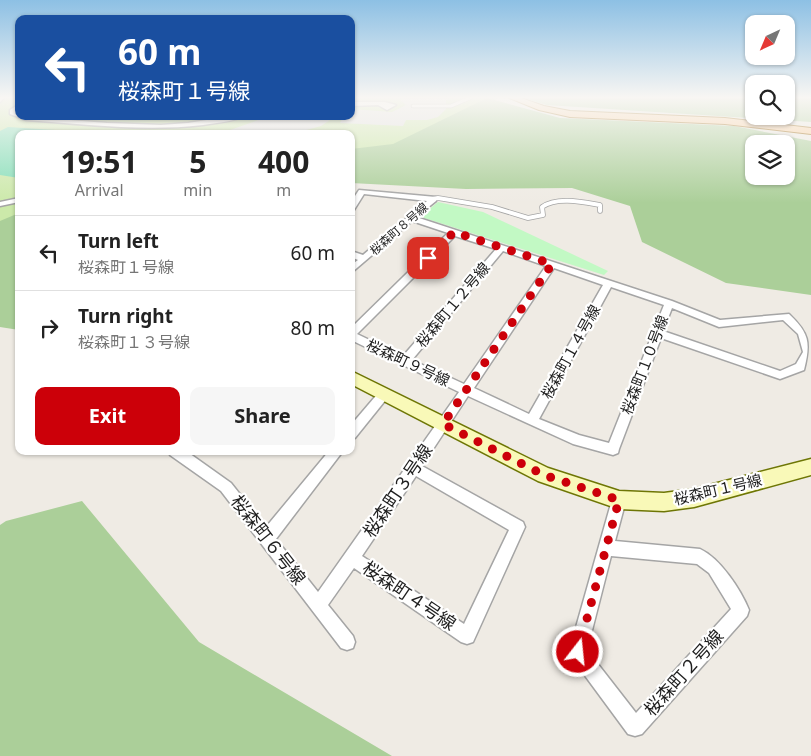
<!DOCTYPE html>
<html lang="en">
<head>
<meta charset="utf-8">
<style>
  body { margin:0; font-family:"Noto Sans","Noto Sans JP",sans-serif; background:#f6f6f6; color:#222; height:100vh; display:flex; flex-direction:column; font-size:19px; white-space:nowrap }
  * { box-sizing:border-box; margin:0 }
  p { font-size:16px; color:#767676 }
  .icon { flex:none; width:28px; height:28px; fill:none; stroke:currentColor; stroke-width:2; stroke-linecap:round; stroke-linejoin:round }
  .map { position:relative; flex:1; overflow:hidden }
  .details { position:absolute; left:15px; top:130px; width:340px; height:325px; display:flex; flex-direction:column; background:#fff; border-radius:10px; box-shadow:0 1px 4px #0004 }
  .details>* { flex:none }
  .guide { position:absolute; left:15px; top:15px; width:340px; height:105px; border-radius:10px; box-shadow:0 1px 4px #0004; background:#1a4fa0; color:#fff; overflow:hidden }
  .needle { width:32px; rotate:224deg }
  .tools { position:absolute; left:745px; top:15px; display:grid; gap:10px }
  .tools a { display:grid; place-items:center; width:50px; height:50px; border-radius:10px; background:#fff; box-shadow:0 1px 4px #0004; font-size:25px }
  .pin { position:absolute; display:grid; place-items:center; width:42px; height:42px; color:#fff; margin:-21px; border-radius:10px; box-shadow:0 2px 8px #0006 }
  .me { position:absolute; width:55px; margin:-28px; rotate:16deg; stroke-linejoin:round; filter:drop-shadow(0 0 4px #0008) }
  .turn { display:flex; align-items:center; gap:18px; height:105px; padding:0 20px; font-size:22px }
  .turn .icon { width:65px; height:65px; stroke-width:2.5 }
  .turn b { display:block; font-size:35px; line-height:42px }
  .eta { display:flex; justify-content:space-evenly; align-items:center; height:85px; text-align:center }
  .eta b { font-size:30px; font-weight:700; line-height:35px }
  .button { display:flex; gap:10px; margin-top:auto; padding:10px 20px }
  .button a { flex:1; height:58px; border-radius:10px; background:#cc0009; color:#fff; font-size:20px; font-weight:700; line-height:58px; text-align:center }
  .button a+a { background:#f6f6f6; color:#222 }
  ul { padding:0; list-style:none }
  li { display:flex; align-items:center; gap:15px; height:75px; padding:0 20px; border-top:1px solid #e0e0e0 }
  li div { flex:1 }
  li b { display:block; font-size:19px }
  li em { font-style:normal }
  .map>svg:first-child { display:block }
</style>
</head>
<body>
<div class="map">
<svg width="811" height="756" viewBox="0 0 811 756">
  <rect width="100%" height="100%" fill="#efebe4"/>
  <polygon fill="#cce9aa" points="0,97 19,97 19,116 351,116 351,97 500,97 408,150 351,170 351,134 19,134 19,285 0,291"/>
  <g fill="#abcf99" fill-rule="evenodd">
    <polygon points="520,97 754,97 754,116 786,116 786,97 811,97 811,122 547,105"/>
    <path d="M487,98l73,20 174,8 77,15v154l-85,-12 -84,-41 -12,-36 -58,-18 -106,1 -115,-6v-34l42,-5zM754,144h32v32h-32z"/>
    <polygon points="19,213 19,330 0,327 0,221"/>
    <polygon points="82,501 199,642 392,756 0,756 0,525 6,521"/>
  </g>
  <polygon fill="#c2f9c4" points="438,202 483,212 608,271 604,275 424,218 422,215"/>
  <polygon fill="#82deb7" points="8,127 119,134 19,134 19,178 0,175 0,131"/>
  <g fill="#e2e2e2">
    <polygon points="405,97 451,97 450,99 446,100 446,109 438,117 427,120 406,120 403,126 340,123 343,118 337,116 351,116 351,109 392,112 406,105 400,100 408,98"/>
    <polygon points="270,116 336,116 321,126 292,134 227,134 230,130"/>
  </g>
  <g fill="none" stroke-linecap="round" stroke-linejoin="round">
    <defs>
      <polyline id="lane-far1" points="413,106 451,106 472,97"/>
      <path id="lane" d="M433,199l5,-1 54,9 36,11 15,-3 -1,-8c15,-11 41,-5 58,-2v6"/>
      <g id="street">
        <polygon points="0,97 5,97 0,102"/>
        <polygon points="351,102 385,102 396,105 387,110 378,105 351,106"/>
        <path d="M19,104v5l-4,2 4,3v2l88,7 54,2 27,-2 44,-7h12c-12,6 -28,7 -41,9 -59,7 -118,-1 -177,-5l-16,-6v-4z"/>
        <path d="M359,190l77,7v4l-20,16 256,84 48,19 69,-6c20,19 22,28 15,56l-24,9 -119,-41 -42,111 -1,4 -5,2 -40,-11 -105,-48 -46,70 101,56 2,5 -52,115 -6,2 -6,-2 -107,-74 -26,37 25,31 2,6 -2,6 -6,2 -6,-2 -120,-157 -51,-36 -1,-4h17l45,32 35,44 63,-76h14l-67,88 42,53 141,-200 -108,-52v-12l97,-95 -36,-12 -61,52v-8l7,-5 -7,-3v-6l12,4 64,-54 -63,-7 -10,16h-3v-8zM455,236l41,13 -93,107 -46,-22zM503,251l43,15 -82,118 -52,-24zM554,268l49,17 -74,129 -55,-26zM611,287l53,18 -55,138 -30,-8 -40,-16zM672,308l47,19 64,-7 15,14 5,18 -7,12 -16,7 -117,-40zM416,476l93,54 -45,94 -102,-68z"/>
        <polygon points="19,198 19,202 0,206 0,202"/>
        <polygon points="384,389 388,391 390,394 388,397 355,438 351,439 351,425 380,391"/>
        <path d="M619,493l5,2 2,5 -11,41 85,8c20,9 41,41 49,61l-2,6 -105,118 -7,2 -7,-2 -56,-76 -3,-6 43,-152 2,-5zM611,556l86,8 12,9 22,36 -95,104 -49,-63z"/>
      </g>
      <polygon id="secondary" points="351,371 548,468 619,491 664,493 694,489 811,459 811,475 694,507 664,511 619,509 538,481 351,384"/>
      <polygon id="primary" points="507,97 518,97 544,106 570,111 725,118 811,128 811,134 725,124 570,117 539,110"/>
    </defs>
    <use href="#lane-far1" stroke="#a5a5a5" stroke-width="4.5"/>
    <use href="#lane" stroke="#a5a5a5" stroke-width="5.5"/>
    <use href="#street" stroke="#a5a5a5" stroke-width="3"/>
    <use href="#secondary" stroke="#6e7605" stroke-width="3"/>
    <use href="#primary" stroke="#986000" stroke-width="2"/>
    <use href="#lane-far1" stroke="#fff" stroke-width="3"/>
    <use href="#lane" stroke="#fff" stroke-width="4"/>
    <use href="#street" fill="#fff" fill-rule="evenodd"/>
    <use href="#secondary" fill="#f9f9b8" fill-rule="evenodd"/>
    <use href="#primary" fill="#fccf9d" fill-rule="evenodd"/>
  </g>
  <linearGradient id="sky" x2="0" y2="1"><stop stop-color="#8dc0e4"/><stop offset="0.48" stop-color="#f8f6f3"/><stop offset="1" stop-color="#f8f6f3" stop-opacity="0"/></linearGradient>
  <rect width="811" height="203" fill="url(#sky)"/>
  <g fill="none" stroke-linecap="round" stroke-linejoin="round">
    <polyline stroke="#cc0009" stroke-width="9" stroke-dasharray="0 16.2" points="428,258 454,232 552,264 443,424 544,475 619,500 578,652"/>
  </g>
  <g text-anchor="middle" stroke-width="4.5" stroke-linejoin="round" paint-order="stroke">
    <g font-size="12" fill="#1e1e1e" stroke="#fff">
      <text transform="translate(399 229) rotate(-41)" y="4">桜森町８号線</text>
    </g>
    <g font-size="15" fill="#1e1e1e" stroke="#fff">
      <text transform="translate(453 305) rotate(-50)" y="5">桜森町１２号線</text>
      <text transform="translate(571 352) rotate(-61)" y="5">桜森町１４号線</text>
      <text transform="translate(408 363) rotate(25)" y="5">桜森町９号線</text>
      <text transform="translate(645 365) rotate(-69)" y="5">桜森町１０号線</text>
      <text transform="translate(718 490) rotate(-13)" y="5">桜森町１号線</text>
    </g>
    <g font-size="18" fill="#1e1e1e" stroke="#fff">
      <text transform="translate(398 491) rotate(-56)" y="6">桜森町３号線</text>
      <text transform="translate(268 540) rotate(52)" y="6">桜森町６号線</text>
      <text transform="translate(409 596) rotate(34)" y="6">桜森町４号線</text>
      <text transform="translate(684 673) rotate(-48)" y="6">桜森町２号線</text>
    </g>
  </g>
</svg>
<div class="tools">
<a><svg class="needle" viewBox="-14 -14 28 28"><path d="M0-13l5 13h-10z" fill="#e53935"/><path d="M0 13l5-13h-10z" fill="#767676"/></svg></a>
<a><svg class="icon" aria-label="search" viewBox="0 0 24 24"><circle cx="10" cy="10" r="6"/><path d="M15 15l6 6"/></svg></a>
<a><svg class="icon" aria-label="layers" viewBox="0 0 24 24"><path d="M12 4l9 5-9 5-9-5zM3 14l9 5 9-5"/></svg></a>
</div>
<div class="pin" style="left:428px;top:258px;background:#d93025"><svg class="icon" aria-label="arrive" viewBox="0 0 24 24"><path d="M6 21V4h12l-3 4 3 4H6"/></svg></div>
<svg class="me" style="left:578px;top:652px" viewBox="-20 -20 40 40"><circle r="17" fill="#cc0009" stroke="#fff" stroke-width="3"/><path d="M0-11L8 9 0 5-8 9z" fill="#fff"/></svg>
<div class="guide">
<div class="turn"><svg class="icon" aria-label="left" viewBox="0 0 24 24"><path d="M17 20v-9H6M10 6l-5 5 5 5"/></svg><div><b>60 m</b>桜森町１号線</div></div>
</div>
<section class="details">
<div class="eta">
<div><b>19:51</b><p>Arrival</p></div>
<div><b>5</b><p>min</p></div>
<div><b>400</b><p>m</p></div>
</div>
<ul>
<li><svg class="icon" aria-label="left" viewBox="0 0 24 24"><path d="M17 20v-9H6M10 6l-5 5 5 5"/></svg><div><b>Turn left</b><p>桜森町１号線</p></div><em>60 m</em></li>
<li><svg class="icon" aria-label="right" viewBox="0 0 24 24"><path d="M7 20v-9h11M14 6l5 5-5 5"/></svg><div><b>Turn right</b><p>桜森町１３号線</p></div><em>80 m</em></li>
</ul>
<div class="button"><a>Exit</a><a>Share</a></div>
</section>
</div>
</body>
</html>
